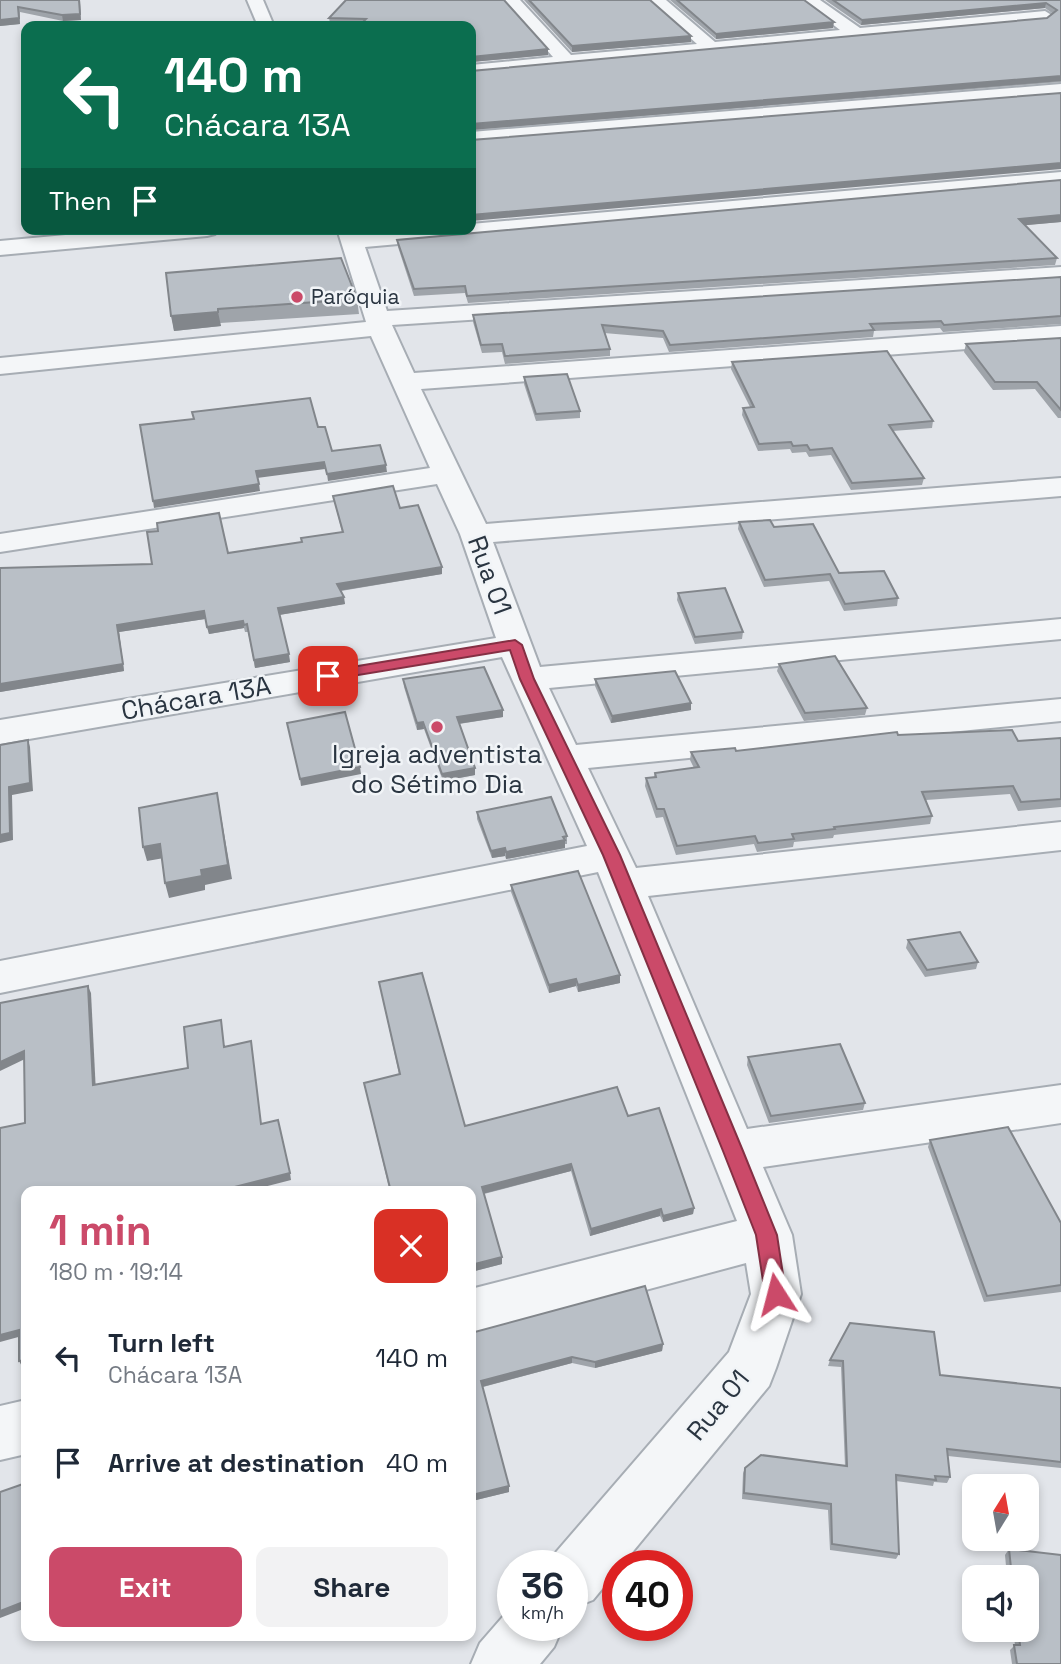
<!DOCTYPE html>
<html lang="en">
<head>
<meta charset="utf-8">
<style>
  body { margin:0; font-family:"Space Grotesk",sans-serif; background:#f2f2f3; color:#1f2937; height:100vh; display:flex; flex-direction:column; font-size:26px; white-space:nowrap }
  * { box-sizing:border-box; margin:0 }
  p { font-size:23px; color:#747a83 }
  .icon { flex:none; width:38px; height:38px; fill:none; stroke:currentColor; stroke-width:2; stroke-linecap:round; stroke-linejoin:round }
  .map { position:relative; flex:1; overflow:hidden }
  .drawer { position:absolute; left:21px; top:1186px; width:455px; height:455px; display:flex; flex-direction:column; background:#fff; border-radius:14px; box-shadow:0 4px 10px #0003 }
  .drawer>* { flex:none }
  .guide { position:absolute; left:21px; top:21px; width:455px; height:214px; border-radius:14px; box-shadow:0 4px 10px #0003; background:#0b6e4f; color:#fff; overflow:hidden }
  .needle { width:46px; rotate:11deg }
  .controls { position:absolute; left:962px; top:1474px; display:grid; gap:14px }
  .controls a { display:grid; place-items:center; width:77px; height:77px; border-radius:14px; background:#fff; box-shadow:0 4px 10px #0003; font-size:35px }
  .speed { position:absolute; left:497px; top:1550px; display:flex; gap:14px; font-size:35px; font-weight:700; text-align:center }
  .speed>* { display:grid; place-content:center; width:91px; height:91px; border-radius:50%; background:#fff; box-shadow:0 4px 10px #0003; line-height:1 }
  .speed small { font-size:18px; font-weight:400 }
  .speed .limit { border:10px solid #d22; background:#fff; color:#111 }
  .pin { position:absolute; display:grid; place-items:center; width:60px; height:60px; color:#fff; margin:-30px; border-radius:14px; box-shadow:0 4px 10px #0006 }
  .me { position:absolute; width:77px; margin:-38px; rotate:351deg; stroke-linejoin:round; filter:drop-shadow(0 0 5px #0008) }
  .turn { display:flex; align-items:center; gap:24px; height:147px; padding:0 28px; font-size:32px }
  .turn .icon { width:91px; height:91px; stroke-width:2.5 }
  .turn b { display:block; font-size:49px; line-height:60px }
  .then { display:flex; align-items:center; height:66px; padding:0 28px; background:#0003; gap:14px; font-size:26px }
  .round { display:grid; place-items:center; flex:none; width:74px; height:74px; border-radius:14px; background:#f2f2f3 }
  .headline { display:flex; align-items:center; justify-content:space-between; height:119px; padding:0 28px }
  h1 { font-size:42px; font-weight:600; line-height:52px; color:#cb4a69 }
  .button { display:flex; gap:14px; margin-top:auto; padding:14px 28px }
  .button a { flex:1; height:80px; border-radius:14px; background:#cb4a69; color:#fff; font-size:28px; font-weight:600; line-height:80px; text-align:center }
  .button a+a { background:#f2f2f3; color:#1f2937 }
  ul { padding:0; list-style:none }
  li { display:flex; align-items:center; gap:21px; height:105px; padding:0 28px }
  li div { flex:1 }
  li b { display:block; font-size:26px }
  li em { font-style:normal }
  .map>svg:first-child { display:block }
</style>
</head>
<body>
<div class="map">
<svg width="1061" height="1664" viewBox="0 0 1061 1664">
  <rect width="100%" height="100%" fill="#e2e5ea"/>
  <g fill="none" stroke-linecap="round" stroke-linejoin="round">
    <defs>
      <g id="minor">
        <polygon points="247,0 263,0 274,26 258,26"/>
        <polygon points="503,0 520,0 571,55 697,44 648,0 666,0 715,42 840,30 801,0 820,0 860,28 1045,11 1053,16 1045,21 471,75 471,65 553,57"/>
        <polygon points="1061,84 1061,96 471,144 471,132"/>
        <polygon points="1061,172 1061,184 365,247 387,311 1061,267 1061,281 392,325 414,373 1061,326 1061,342 421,389 486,524 1061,478 1061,496 493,542 540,667 1061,619 1061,639 549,688 576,745 1061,699 1061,721 588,768 636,868 1061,822 1061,850 648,896 747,1129 1061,1085 1061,1123 763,1167 792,1235 801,1294 776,1368 769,1386 593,1600 572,1608 572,1566 548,1566 551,1558 729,1352 751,1294 746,1263 471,1337 471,1289 737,1221 598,872 0,993 0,961 587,846 502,657 0,744 0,720 496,638 460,534 437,484 0,552 0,534 430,468 371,336 0,374 0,358 366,322 337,229 359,229 361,233 407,229 471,229 471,224"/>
        <polygon points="131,229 218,229 215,234 207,236 0,255 0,241"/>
        <polygon points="26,1400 26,1454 0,1460 0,1406"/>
        <polygon points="513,1605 513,1626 563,1626 554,1647 540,1664 471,1664 480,1643"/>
      </g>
    </defs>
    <use href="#minor" stroke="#a7adb4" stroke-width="4"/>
    <use href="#minor" fill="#f4f6f8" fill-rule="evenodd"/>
  </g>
  <g fill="#9fa4aa">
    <polygon points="0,0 81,20 63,21 20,12 20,24 0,26"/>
    <polygon points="346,0 548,49 548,55 471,62 361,24 330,23 329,18"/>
    <polygon points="524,0 650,0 691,42 572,52"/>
    <polygon points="670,0 804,0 833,28 716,39"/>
    <polygon points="825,0 1061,0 1061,82 471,130 1047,18 1052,13 1045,8 861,25"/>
    <polygon points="1061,180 1061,222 1025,225 1057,258 1055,265 468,303 465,293 414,296 398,247 397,240"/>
    <polygon points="166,273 357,299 359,314 220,323 221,326 174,331"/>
    <polygon points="1061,277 1061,324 943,332 940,328 874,331 873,337 669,352 663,338 604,333 610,349 610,356 505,364 502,352 482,353 473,322 473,315"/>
    <polygon points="1061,338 1061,418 1058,418 1035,389 993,390 964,352 966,344"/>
    <polygon points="732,362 933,421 932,428 893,431 924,478 922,485 851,490 831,455 809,457 806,452 792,453 790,449 758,451 742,415 743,408 750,407 731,369"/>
    <polygon points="524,377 580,411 580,418 536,421 524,384"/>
    <polygon points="333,496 400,508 442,567 442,574 341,591 345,604 279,615 290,662 255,668 248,632 245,632 244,628 209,634 205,619 119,632 124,671 0,692 0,568 152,564 302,542 342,532"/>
    <polygon points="739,522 774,527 839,573 898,598 897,606 844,611 829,581 764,587 738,529"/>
    <polygon points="678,593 743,632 742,639 695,644 677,600"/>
    <polygon points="779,664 867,708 865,715 804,721 777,671"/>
    <polygon points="403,679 503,717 459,724 475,768 475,775 443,781 424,729 417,730 404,687"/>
    <polygon points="595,679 691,710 611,723 595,686"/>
    <polygon points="898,735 1018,741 1061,738 1061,807 1018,811 1010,794 926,800 932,816 930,824 834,835 833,838 794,842 793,847 757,852 754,844 676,855 663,817 656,818 645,786 646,778 654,777 655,773 694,768 690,760 691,752 736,751"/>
    <polygon points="477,812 567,836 567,844 565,844 565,848 506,859 505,856 492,858 477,819"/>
    <polygon points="511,885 620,983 578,992 576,986 549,993 511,892"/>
    <polygon points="908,940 978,962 976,969 925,977 906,948"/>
    <polygon points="379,982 465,1126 628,1116 694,1208 693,1214 663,1222 660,1216 590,1236 571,1171 484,1194 502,1257 502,1264 471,1272 471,1192 390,1192 364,1083 399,1074"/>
    <polygon points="748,1057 865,1103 863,1110 769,1123 747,1065"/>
    <polygon points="930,1140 1061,1223 1061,1292 984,1302 928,1147"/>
    <polygon points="850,1323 940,1375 1061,1388 1061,1468 948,1456 950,1477 947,1483 934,1482 933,1486 896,1481 899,1554 896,1559 830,1550 828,1510 742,1499 743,1473 745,1468 845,1466 841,1367 828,1366 830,1360"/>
    <polygon points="471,1333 663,1344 662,1351 595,1368 572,1363 483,1387 509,1492 472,1501 471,1494"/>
    <polygon points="1009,1549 1061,1555 1061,1664 1012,1664 1010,1650 1015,1645 1013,1629 1027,1629 1027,1577 1007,1577 1005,1555"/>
  </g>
  <g fill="#82868b">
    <polygon points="79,0 80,0 81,20 63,21 62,15"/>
    <polygon points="1046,3 1045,8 861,25 862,20"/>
    <polygon points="18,7 20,24 0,26 0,20"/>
    <polygon points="834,22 833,28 716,39 716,34"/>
    <polygon points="691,36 691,42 572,52 572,46"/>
    <polygon points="548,49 548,55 471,62 471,57"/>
    <polygon points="1061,76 1061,81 471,130 471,124"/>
    <polygon points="1061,163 1061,169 471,221 471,215"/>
    <polygon points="1061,215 1061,222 1017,226 1019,219"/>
    <polygon points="218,312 221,326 174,331 171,316"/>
    <polygon points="324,462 325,469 257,478 256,471"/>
    <polygon points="386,465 387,472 328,481 327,474"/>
    <polygon points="259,484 260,491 154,508 153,501"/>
    <polygon points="442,567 442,574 338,591 337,584"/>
    <polygon points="344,597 345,604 279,615 278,608"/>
    <polygon points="204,611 205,619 119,632 124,671 0,692 0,684 117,625"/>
    <polygon points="243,621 244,628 209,634 207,627"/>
    <polygon points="289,654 290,662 255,668 254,660"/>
    <polygon points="691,703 691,710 611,723 612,716"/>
    <polygon points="503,710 503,717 457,724 457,717"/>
    <polygon points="423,722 424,729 417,730 417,723"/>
    <polygon points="28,740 30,747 33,791 12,795 13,840 0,843 0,835 9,787"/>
    <polygon points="360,767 361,774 301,786 300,779"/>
    <polygon points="475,768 475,775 443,781 442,774"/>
    <polygon points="217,793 232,879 205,885 205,890 169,898 165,883 201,870"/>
    <polygon points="565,840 565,848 506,859 506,852"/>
    <polygon points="160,844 164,858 147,861 143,847"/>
    <polygon points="505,848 505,856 492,858 491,851"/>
    <polygon points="620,975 620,983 578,992 578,985"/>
    <polygon points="576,979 576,986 549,993 549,985"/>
    <polygon points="88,986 91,993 96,1093 93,1085"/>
    <polygon points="24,1051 27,1058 0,1071 0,1062"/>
    <polygon points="571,1164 571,1171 482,1194 482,1187"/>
    <polygon points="290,1173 291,1180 244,1192 215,1192"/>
    <polygon points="694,1208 693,1214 663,1222 663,1216"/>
    <polygon points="661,1209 660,1216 590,1236 591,1229"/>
    <polygon points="502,1257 502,1264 471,1272 471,1265"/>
    <polygon points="19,1330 22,1336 0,1342 0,1335"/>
    <polygon points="663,1344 662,1351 595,1368 595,1362"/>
    <polygon points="572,1357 572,1363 482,1387 481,1381"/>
    <polygon points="26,1360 26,1367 23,1368 19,1361"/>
    <polygon points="509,1486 509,1492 472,1501 472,1495"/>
    <polygon points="26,1601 26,1608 0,1618 0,1611"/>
  </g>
  <g fill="#b9bfc6" stroke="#82868b" stroke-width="2">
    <polygon points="0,0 79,0 80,14 62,15 18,7 19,18 0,20"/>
    <polygon points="346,0 504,0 548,49 471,57 471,26 359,26 366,19 329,18"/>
    <polygon points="529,0 650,0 691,36 572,46"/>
    <polygon points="677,0 804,0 834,22 716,34"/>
    <polygon points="833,0 1061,0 1061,76 471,124 471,71 1047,18 1057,10 1046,3 862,20"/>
    <polygon points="1061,93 1061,163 471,215 471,140"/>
    <polygon points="1061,180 1061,215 1019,219 1057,258 467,296 465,286 414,289 397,240"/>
    <polygon points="341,258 357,299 218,309 218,312 171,316 166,273"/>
    <polygon points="1061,277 1061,316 944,325 941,321 870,324 874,330 670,345 663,331 602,325 610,349 505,356 502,344 481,345 473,315"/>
    <polygon points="1061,338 1061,410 1037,382 995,382 966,344"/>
    <polygon points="887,351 933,421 889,425 924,478 852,483 832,448 810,450 807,445 793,446 791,442 759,444 743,408 754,407 732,362"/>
    <polygon points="567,374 580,411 536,414 524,377"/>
    <polygon points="310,398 318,427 325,427 332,451 380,445 386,465 327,474 324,462 256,471 259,484 153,501 140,425 194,419 192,412"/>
    <polygon points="393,486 400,508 418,505 442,567 337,584 344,597 278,608 289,654 254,660 247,624 244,625 243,621 207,627 204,611 117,625 123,664 0,684 0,568 152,564 147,532 158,531 157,523 219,513 228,553 302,542 301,538 343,532 333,496"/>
    <polygon points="770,520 774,527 813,524 839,573 884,571 898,598 845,604 830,574 765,580 739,522"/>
    <polygon points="725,588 743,632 695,637 678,593"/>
    <polygon points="835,656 867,708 805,713 779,664"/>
    <polygon points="484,667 503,710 457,717 475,768 442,774 423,722 417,723 403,679"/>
    <polygon points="675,671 691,703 612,716 595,679"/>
    <polygon points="345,712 360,767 300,779 287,723"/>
    <polygon points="1012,730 1018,741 1061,738 1061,799 1021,802 1013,786 922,792 932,816 834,827 835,829 792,834 794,839 758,843 755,836 677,846 664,809 657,809 646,778 656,777 655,773 699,767 691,752 735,748 736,751 897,732 898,735"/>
    <polygon points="28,740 30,783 9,787 10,833 0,835 0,745"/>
    <polygon points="217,793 228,865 201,870 202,876 165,883 160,844 143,847 139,808"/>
    <polygon points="551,797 567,836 563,837 565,840 506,852 505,848 491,851 477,812"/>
    <polygon points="578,871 620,975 578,985 576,979 549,985 511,885"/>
    <polygon points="960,932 978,962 927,970 908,940"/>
    <polygon points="422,973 465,1126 617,1087 628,1116 659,1108 694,1208 663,1216 661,1209 591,1229 571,1164 482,1187 502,1257 471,1265 471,1192 391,1192 364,1083 400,1074 379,982"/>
    <polygon points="88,986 93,1085 188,1068 184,1027 221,1020 224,1047 251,1041 261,1124 278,1120 290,1173 215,1192 26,1192 26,1360 19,1361 19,1330 0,1335 0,1128 25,1123 24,1051 0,1062 0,1003"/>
    <polygon points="840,1044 865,1103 771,1116 748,1057"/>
    <polygon points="1008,1127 1061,1223 1061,1285 987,1296 930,1140"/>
    <polygon points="645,1286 663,1344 595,1362 572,1357 481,1381 509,1486 472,1495 471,1490 471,1333"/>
    <polygon points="850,1323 934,1332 940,1375 1061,1388 1061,1462 947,1449 950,1477 935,1476 936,1480 896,1475 899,1554 832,1544 831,1504 744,1493 745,1468 761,1455 847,1466 843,1361 830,1360"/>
    <polygon points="26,1483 26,1601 0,1611 0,1492"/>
    <polygon points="1009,1549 1061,1555 1061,1664 1017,1664 1014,1645 1020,1645 1018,1629 1027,1629 1027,1577 1012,1577"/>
  </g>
  <polygon fill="#cb4a69" stroke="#843044" stroke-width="2" points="515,640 522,645 534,679 620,855 743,1151 777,1235 786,1294 783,1301 776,1304 768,1301 765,1294 756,1235 723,1151 603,855 520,679 510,650 328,680 321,676 328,671"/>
  <g fill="#cb4a69" stroke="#f1f4f7" stroke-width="2.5">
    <circle cx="297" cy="297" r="7"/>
    <circle cx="437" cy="727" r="7"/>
  </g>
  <g text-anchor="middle" stroke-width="5" stroke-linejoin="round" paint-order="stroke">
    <g font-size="21" fill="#2a3541" stroke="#f1f4f7" text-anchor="start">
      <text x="311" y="304">Paróquia</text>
    </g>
    <g font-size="26" fill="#2a3541" stroke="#f1f4f7">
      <text transform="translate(490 575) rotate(70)" y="9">Rua 01</text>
      <text transform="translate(196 698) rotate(-10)" y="9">Chácara 13A</text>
      <text transform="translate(718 1405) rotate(-51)" y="9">Rua 01</text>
    </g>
    <g font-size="26" fill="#2a3541" stroke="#f1f4f7">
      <text x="437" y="763">Igreja adventista<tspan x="437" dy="30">do Sétimo Dia</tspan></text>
    </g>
  </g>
</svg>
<div class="controls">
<a><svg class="needle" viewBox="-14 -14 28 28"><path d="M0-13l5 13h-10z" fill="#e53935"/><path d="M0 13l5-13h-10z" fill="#747a83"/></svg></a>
<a><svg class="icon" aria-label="sound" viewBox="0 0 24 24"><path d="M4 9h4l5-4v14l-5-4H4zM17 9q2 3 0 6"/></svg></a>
</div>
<div class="speed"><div>36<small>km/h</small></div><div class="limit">40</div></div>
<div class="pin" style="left:328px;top:676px;background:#d93025"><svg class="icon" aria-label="arrive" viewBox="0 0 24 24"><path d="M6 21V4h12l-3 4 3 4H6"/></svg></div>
<svg class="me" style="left:776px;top:1294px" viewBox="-20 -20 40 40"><path d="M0-17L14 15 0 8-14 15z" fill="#cb4a69" stroke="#fff" stroke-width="4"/></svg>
<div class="guide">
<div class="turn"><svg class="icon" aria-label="left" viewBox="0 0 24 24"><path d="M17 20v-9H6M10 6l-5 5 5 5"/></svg><div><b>140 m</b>Chácara 13A</div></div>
<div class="then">Then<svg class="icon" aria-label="arrive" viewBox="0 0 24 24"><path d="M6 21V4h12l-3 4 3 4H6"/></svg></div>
</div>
<section class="drawer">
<div class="headline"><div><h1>1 min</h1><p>180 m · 19:14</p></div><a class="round" style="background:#d93025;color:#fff"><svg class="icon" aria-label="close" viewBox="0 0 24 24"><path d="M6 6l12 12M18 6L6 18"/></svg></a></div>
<ul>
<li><svg class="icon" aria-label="left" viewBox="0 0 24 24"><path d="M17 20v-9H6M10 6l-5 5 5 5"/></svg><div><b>Turn left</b><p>Chácara 13A</p></div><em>140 m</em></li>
<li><svg class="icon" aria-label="arrive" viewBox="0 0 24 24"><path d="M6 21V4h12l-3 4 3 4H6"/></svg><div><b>Arrive at destination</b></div><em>40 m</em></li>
</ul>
<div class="button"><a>Exit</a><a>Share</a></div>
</section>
</div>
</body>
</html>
